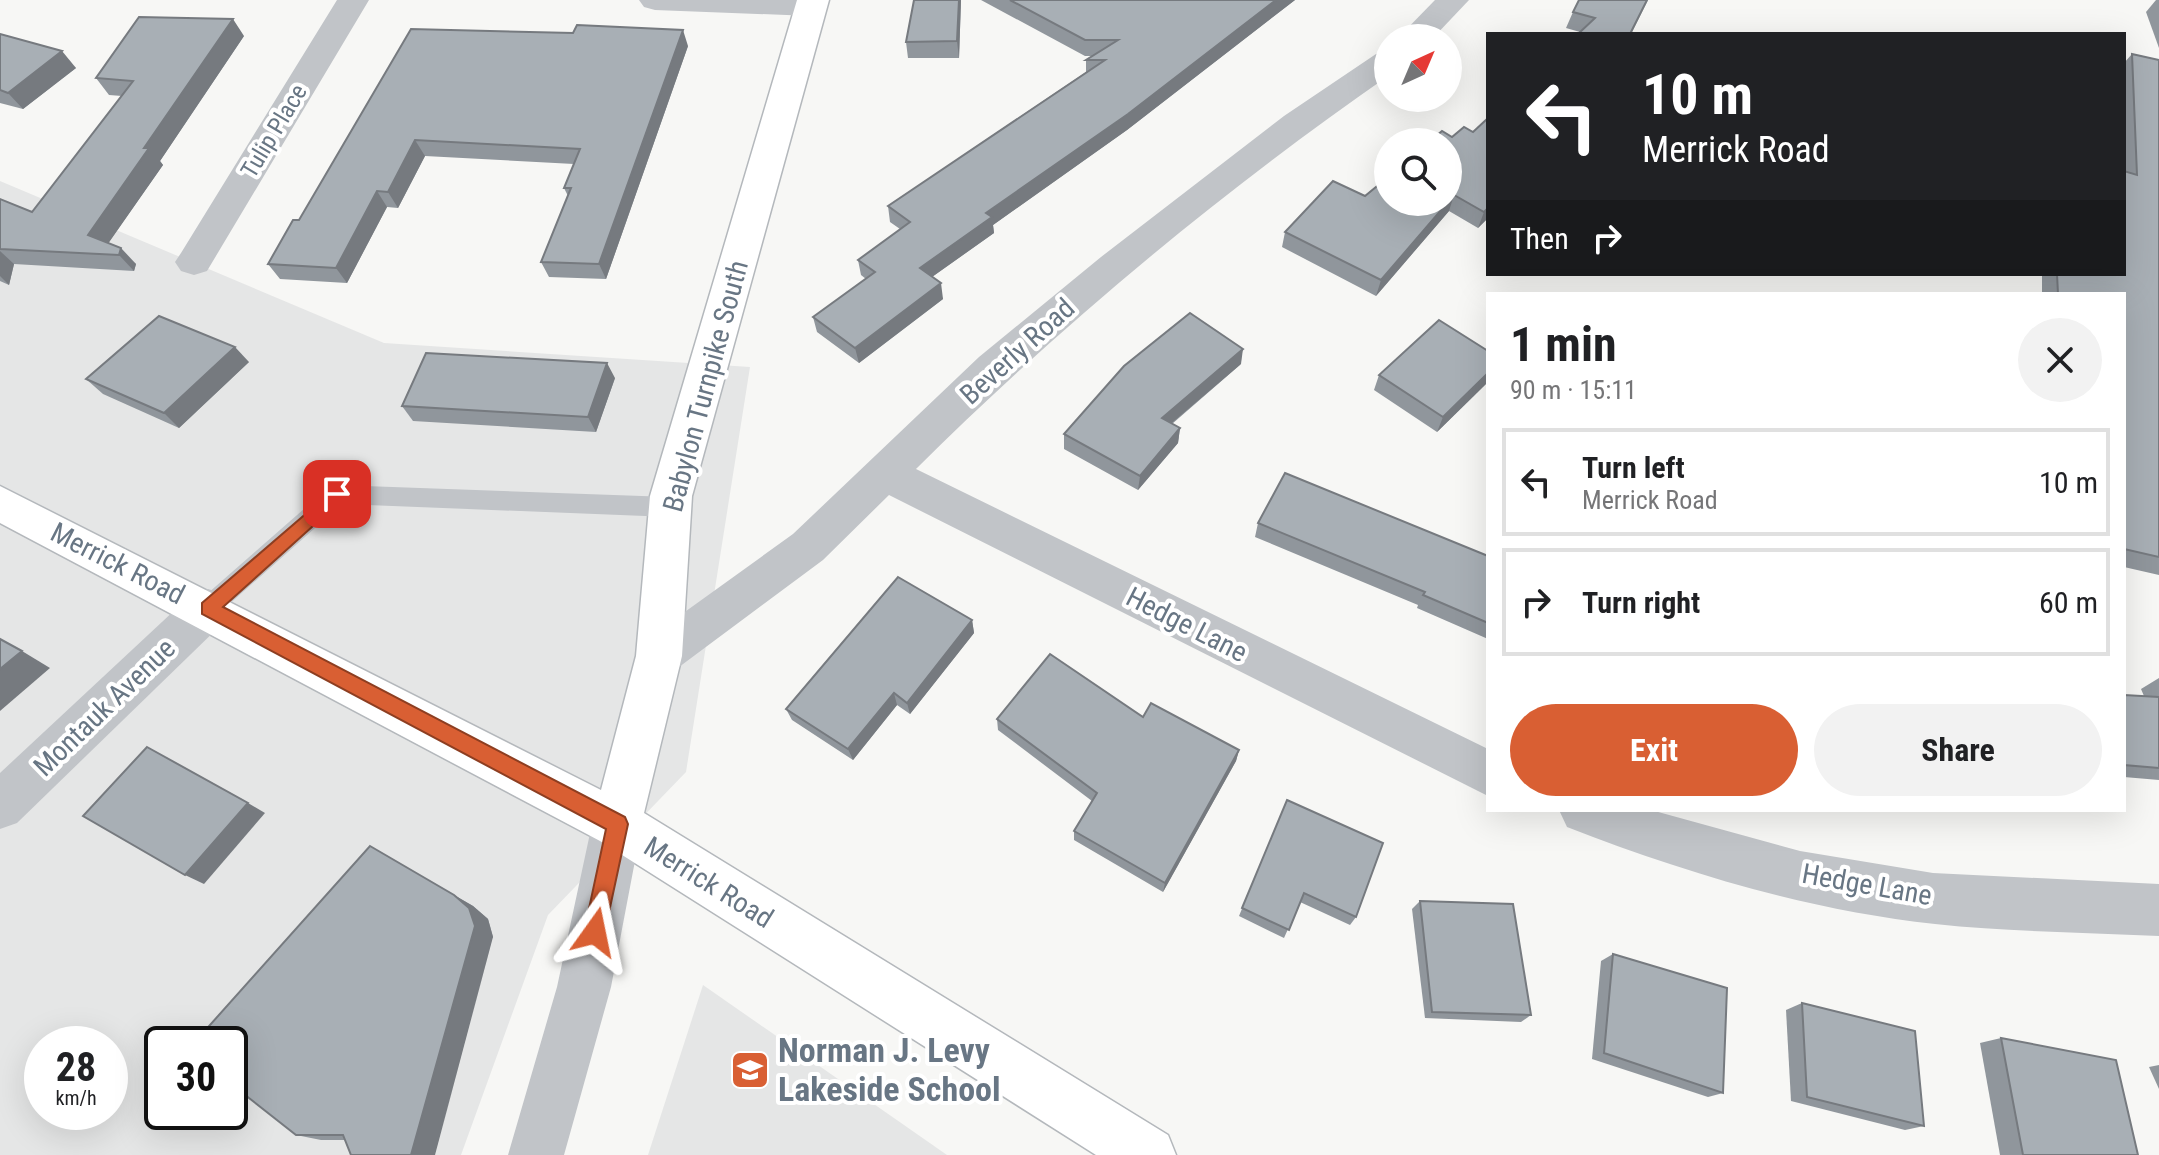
<!DOCTYPE html>
<html lang="en">
<head>
<meta charset="utf-8">
<style>
  body { margin:0; font-family:"Roboto Condensed",sans-serif; background:#f2f2f2; color:#202124; height:100vh; display:flex; flex-direction:column; font-size:30px; white-space:nowrap }
  * { box-sizing:border-box; margin:0 }
  p { font-size:26px; color:#757577 }
  .icon { flex:none; width:44px; height:44px; fill:none; stroke:currentColor; stroke-width:2; stroke-linecap:round; stroke-linejoin:round }
  .map { position:relative; flex:1; overflow:hidden }
  .side { position:absolute; left:1486px; top:292px; width:640px; height:520px; display:flex; flex-direction:column; background:#fff; border-radius:0px; box-shadow:0 8px 32px #0002 }
  .side>* { flex:none }
  .banner { position:absolute; left:1486px; top:32px; width:640px; height:244px; border-radius:0px; box-shadow:0 8px 32px #0002; background:#202124; color:#fff; overflow:hidden }
  .needle { width:52px; rotate:44deg }
  .buttons { position:absolute; left:1374px; top:24px; display:grid; gap:16px }
  .buttons a { display:grid; place-items:center; width:88px; height:88px; border-radius:50%; background:#fff; box-shadow:0 8px 32px #0002; font-size:40px }
  .speed { position:absolute; left:24px; top:1026px; display:flex; gap:16px; font-size:40px; font-weight:700; text-align:center }
  .speed>* { display:grid; place-content:center; width:104px; height:104px; border-radius:50%; background:#fff; box-shadow:0 8px 32px #0002; line-height:1 }
  .speed small { font-size:20px; font-weight:400 }
  .speed .limit { border:4px solid #111; border-radius:12px; background:#fff; color:#111 }
  .pin { position:absolute; display:grid; place-items:center; width:68px; height:68px; color:#fff; margin:-34px; border-radius:16px; box-shadow:0 4px 12px #0006 }
  .me { position:absolute; width:88px; margin:-44px; rotate:12deg; stroke-linejoin:round; filter:drop-shadow(0 0 6px #0008) }
  .turn { display:flex; align-items:center; gap:28px; height:168px; padding:0 24px; font-size:36px }
  .turn .icon { width:104px; height:104px; stroke-width:2.5 }
  .turn b { display:block; font-size:56px; line-height:68px }
  .then { display:flex; align-items:center; height:76px; padding:0 24px; background:#0003; gap:16px; font-size:30px }
  .round { display:grid; place-items:center; flex:none; width:84px; height:84px; border-radius:42px; background:#f2f2f2 }
  .headline { display:flex; align-items:center; justify-content:space-between; height:136px; padding:0 24px }
  h1 { font-size:48px; font-weight:700; line-height:60px }
  .cta { display:flex; gap:16px; margin-top:auto; padding:16px 24px }
  .cta a { flex:1; height:92px; border-radius:48px; background:#d95f33; color:#fff; font-size:32px; font-weight:700; line-height:92px; text-align:center }
  .cta a+a { background:#f2f2f2; color:#202124 }
  ul { padding:0; list-style:none }
  li { display:flex; align-items:center; gap:24px; height:108px; margin:0 16px 12px; padding:0 8px; border:4px solid #e0e0e0; border-radius:0px }
  li div { flex:1 }
  li b { display:block; font-size:30px }
  li em { font-style:normal }
  .map>svg:first-child { display:block }
</style>
</head>
<body>
<div class="map">
<svg width="2159" height="1155" viewBox="0 0 2159 1155">
  <rect width="100%" height="100%" fill="#f7f7f5"/>
  <g fill="#e5e6e6" fill-rule="evenodd">
    <path d="M0,181l384,162 366,24 -64,405 -138,143 -87,240h-461zM42,1044h68v68h-68zM162,1044h68v68h-68z"/>
    <polygon points="703,985 947,1155 648,1155"/>
  </g>
  <g fill="none" stroke-linecap="round" stroke-linejoin="round">
    <defs>
      <polygon id="primary" points="797,0 829,0 692,496 682,656 644,813 1168,1135 1176,1155 1096,1155 600,841 0,523 0,486 601,790 636,656 650,496"/>
    </defs>
    <use href="#primary" stroke="#b4b8bc" stroke-width="3"/>
    <polygon fill="#c1c4c8" fill-rule="evenodd" points="337,485 670,497 678,500 682,507 678,514 670,517 342,504 217,615 208,619 199,615 196,608 199,601 329,487"/>
    <g fill="#c1c4c8" fill-rule="evenodd">
      <polygon points="337,0 369,0 207,271 194,275 181,271 175,262 181,253"/>
      <polygon points="639,0 823,0 827,6 822,13 811,16 655,10 644,7"/>
      <polygon points="1435,0 1469,0 1433,38 1398,38"/>
      <path d="M1388,51v25c-168,117 -327,249 -472,393l572,280v47l-599,-301 -66,65 -148,110 -16,6 -16,-6 -7,-14 7,-14 150,-108 186,-177 122,-100 183,-141 92,-62z"/>
      <polygon points="208,589 224,594 230,608 224,622 17,823 0,829 0,773 192,594"/>
      <polygon points="617,800 634,807 642,824 611,987 564,1155 508,1155 557,987 592,824 600,807"/>
      <path d="M1559,810h92l149,41 133,22 226,11v52c-75,-4 -150,-4 -224,-12 -127,-14 -250,-51 -368,-97z"/>
    </g>
    <use href="#primary" fill="#fff" fill-rule="evenodd"/>
  </g>
  <g fill="#90969c">
    <polygon points="961,0 959,58 908,58 906,42"/>
    <polygon points="981,0 1295,0 1127,130 993,225 994,233 932,277 943,299 859,363 817,332 813,317 866,279 861,275 858,260 900,229 890,222 888,206 1086,72 1086,60 1092,56 1085,56"/>
    <polygon points="1579,0 1648,0 1631,34 1578,34 1580,32 1566,28 1573,12"/>
    <polygon points="2156,0 2159,0 2159,48 2146,12"/>
    <polygon points="411,29 688,46 606,279 549,277 541,262 568,196 564,188 574,164 425,156 398,208 387,207 347,283 280,279 268,264 299,220"/>
    <polygon points="0,34 76,68 23,109 0,103"/>
    <polygon points="244,36 160,161 163,165 108,243 136,264 134,271 14,264 9,285 0,281 0,199 32,212 122,96 109,95 96,78"/>
    <polygon points="2132,54 2159,60 2159,575 2124,567 2124,294 2042,294 2042,276 2044,274 2124,274 2124,63"/>
    <polygon points="1488,118 1488,218 1478,228 1449,211 1376,296 1282,247 1285,232 1365,196 1452,137 1473,132"/>
    <polygon points="1488,351 1488,382 1437,432 1374,390 1379,375"/>
    <polygon points="249,362 179,428 103,394 86,379"/>
    <polygon points="1241,364 1172,424 1180,428 1178,443 1138,490 1064,449 1064,434"/>
    <polygon points="615,378 596,432 413,421 402,406"/>
    <polygon points="1258,523 1488,556 1488,639 1417,608 1418,605 1255,537"/>
    <polygon points="972,620 974,633 910,714 897,705 853,760 792,720 786,709"/>
    <polygon points="2159,678 2159,780 2124,777 2124,695 2144,696 2141,689"/>
    <polygon points="1143,717 1239,750 1236,761 1163,892 1074,840 1074,831 1092,801 998,730 997,719"/>
    <polygon points="1287,800 1356,917 1350,925 1300,902 1284,938 1239,916"/>
    <polygon points="454,895 473,906 488,919 493,937 345,1140 321,1140 296,1135"/>
    <polygon points="1420,901 1531,1015 1521,1022 1425,1018 1412,909"/>
    <polygon points="1613,954 1723,1093 1708,1097 1592,1059 1601,961"/>
    <polygon points="1802,1003 1924,1126 1905,1130 1791,1101 1786,1010"/>
    <polygon points="2001,1038 2138,1155 2000,1155 1980,1043"/>
    <polygon points="2159,1065 2159,1089 2149,1067"/>
  </g>
  <g fill="#767a7f">
    <polygon points="959,0 961,0 959,58 957,41"/>
    <polygon points="1276,0 1295,0 1127,130 993,225 994,233 922,284 920,268 986,213"/>
    <polygon points="233,19 244,36 160,161 163,165 103,251 88,235 144,148"/>
    <polygon points="683,30 688,46 606,279 599,264"/>
    <polygon points="62,51 76,68 23,109 8,93"/>
    <polygon points="415,140 425,156 398,208 388,192"/>
    <polygon points="377,191 387,207 347,283 336,268"/>
    <polygon points="1454,195 1449,211 1376,296 1381,280"/>
    <polygon points="1488,208 1488,218 1478,228 1484,212"/>
    <polygon points="121,248 136,264 134,271 119,255"/>
    <polygon points="0,251 14,264 9,285 0,276"/>
    <polygon points="941,283 943,299 859,363 855,348"/>
    <polygon points="235,347 249,362 179,428 164,413"/>
    <polygon points="1243,349 1241,364 1160,433 1162,418"/>
    <polygon points="607,363 615,378 596,432 588,417"/>
    <polygon points="1488,373 1488,382 1437,432 1443,417"/>
    <polygon points="1180,428 1178,443 1138,490 1140,476"/>
    <polygon points="972,620 974,633 910,714 907,703"/>
    <polygon points="22,651 50,668 0,711 0,669"/>
    <polygon points="894,693 897,705 853,760 848,749"/>
    <polygon points="1239,750 1236,761 1163,892 1165,883"/>
    <polygon points="248,803 265,813 204,884 185,875"/>
    <polygon points="454,895 473,906 488,919 493,937 435,1155 411,1155"/>
  </g>
  <g fill="#a8afb5" stroke="#767a7f" stroke-width="2">
    <polygon points="914,0 959,0 957,41 906,42"/>
    <polygon points="1010,0 1276,0 1128,114 986,213 992,217 920,268 941,283 855,348 813,317 875,272 858,260 910,222 888,206 1105,60 1086,60 1118,40 1085,40"/>
    <polygon points="1579,0 1647,0 1630,34 1578,34 1595,18 1573,12"/>
    <polygon points="139,17 233,19 144,148 149,148 88,235 121,248 119,255 0,249 0,199 32,212 133,81 96,78"/>
    <polygon points="577,25 683,30 599,264 541,262 571,188 564,188 580,149 415,140 388,192 377,191 336,268 268,264 293,220 299,220 411,29 573,33"/>
    <polygon points="0,34 62,51 8,93 0,90"/>
    <polygon points="2132,54 2159,60 2159,557 2124,549 2124,294 2058,294 2057,274 2124,274 2124,171 2137,175"/>
    <polygon points="1488,118 1488,208 1484,212 1454,195 1381,280 1285,232 1333,181 1365,196 1388,177 1388,202 1448,202 1448,142 1429,142 1442,131 1452,137 1464,127 1473,132"/>
    <polygon points="1190,313 1243,349 1162,418 1180,428 1140,476 1064,434 1124,366"/>
    <polygon points="159,316 235,347 164,413 86,379"/>
    <polygon points="1439,320 1488,351 1488,373 1443,417 1379,375"/>
    <polygon points="426,353 607,363 588,417 402,406"/>
    <polygon points="1285,473 1488,556 1488,623 1423,595 1425,592 1258,523"/>
    <polygon points="898,577 972,620 907,703 894,693 848,749 786,709"/>
    <polygon points="0,639 22,651 0,669"/>
    <polygon points="1050,654 1143,717 1151,703 1239,750 1165,883 1074,831 1097,793 997,719"/>
    <polygon points="2124,695 2159,697 2159,768 2124,765"/>
    <polygon points="147,747 248,803 185,875 83,816"/>
    <polygon points="1287,800 1383,843 1356,917 1304,893 1289,930 1242,908"/>
    <polygon points="370,846 454,895 469,908 475,926 411,1155 351,1155 343,1135 296,1135 230,1083 230,1044 193,1044"/>
    <polygon points="1420,901 1513,904 1531,1015 1432,1012"/>
    <polygon points="1613,954 1727,988 1723,1093 1604,1053"/>
    <polygon points="1802,1003 1915,1031 1924,1126 1807,1097"/>
    <polygon points="2001,1038 2116,1060 2138,1155 2023,1155"/>
  </g>
  <polygon fill="#d95f33" stroke="#8d3e21" stroke-width="2" points="337,487 346,494 343,499 223,607 625,817 628,824 603,940 595,943 588,940 584,932 606,829 202,614 202,603"/>
  <defs>
    <symbol id="school-square" viewBox="-11 -11 22 22"><rect x="-9" y="-9" width="18" height="18" rx="4" fill="#d95f33" stroke="#fff"/><path d="M0-5L7-2L0 1L-7-2ZM-4 1L0 2.5L4 1V4Q0 6-4 4Z" fill="#fff"/></symbol>
  </defs>
  <g fill-rule="evenodd">
    <use href="#school-square" x="728" y="1048" width="44" height="44"/>
  </g>
  <g text-anchor="middle" stroke-width="8" stroke-linejoin="round" paint-order="stroke">
    <g font-size="24" fill="#687684" stroke="#fff">
      <text transform="translate(274 131) rotate(-59)" y="8">Tulip Place</text>
    </g>
    <g font-size="28" fill="#687684" stroke="#fff">
      <text transform="translate(1017 351) rotate(-42)" y="10">Beverly Road</text>
      <text transform="translate(705 386) rotate(-75)" y="10">Babylon Turnpike South</text>
      <text transform="translate(118 563) rotate(27)" y="10">Merrick Road</text>
      <text transform="translate(1187 624) rotate(27)" y="10">Hedge Lane</text>
      <text transform="translate(104 707) rotate(-44)" y="10">Montauk Avenue</text>
      <text transform="translate(709 882) rotate(32)" y="10">Merrick Road</text>
      <text transform="translate(1867 884) rotate(10)" y="10">Hedge Lane</text>
    </g>
    <g font-size="34" font-weight="bold" fill="#687684" stroke="#fff" text-anchor="start">
      <text x="778" y="1062">Norman J. Levy<tspan x="778" dy="39">Lakeside School</tspan></text>
    </g>
  </g>
</svg>
<div class="buttons">
<a><svg class="needle" viewBox="-14 -14 28 28"><path d="M0-13l5 13h-10z" fill="#e53935"/><path d="M0 13l5-13h-10z" fill="#757577"/></svg></a>
<a><svg class="icon" aria-label="search" viewBox="0 0 24 24"><circle cx="10" cy="10" r="6"/><path d="M15 15l6 6"/></svg></a>
</div>
<div class="speed"><div>28<small>km/h</small></div><div class="limit">30</div></div>
<div class="pin" style="left:337px;top:494px;background:#d93025"><svg class="icon" aria-label="arrive" viewBox="0 0 24 24"><path d="M6 21V4h12l-3 4 3 4H6"/></svg></div>
<svg class="me" style="left:595px;top:932px" viewBox="-20 -20 40 40"><path d="M0-17L14 15 0 8-14 15z" fill="#d95f33" stroke="#fff" stroke-width="4"/></svg>
<div class="banner">
<div class="turn"><svg class="icon" aria-label="left" viewBox="0 0 24 24"><path d="M17 20v-9H6M10 6l-5 5 5 5"/></svg><div><b>10 m</b>Merrick Road</div></div>
<div class="then">Then<svg class="icon" aria-label="right" viewBox="0 0 24 24"><path d="M7 20v-9h11M14 6l5 5-5 5"/></svg></div>
</div>
<section class="side">
<div class="headline"><div><h1>1 min</h1><p>90 m · 15:11</p></div><a class="round"><svg class="icon" aria-label="close" viewBox="0 0 24 24"><path d="M6 6l12 12M18 6L6 18"/></svg></a></div>
<ul>
<li><svg class="icon" aria-label="left" viewBox="0 0 24 24"><path d="M17 20v-9H6M10 6l-5 5 5 5"/></svg><div><b>Turn left</b><p>Merrick Road</p></div><em>10 m</em></li>
<li><svg class="icon" aria-label="right" viewBox="0 0 24 24"><path d="M7 20v-9h11M14 6l5 5-5 5"/></svg><div><b>Turn right</b></div><em>60 m</em></li>
</ul>
<div class="cta"><a>Exit</a><a>Share</a></div>
</section>
</div>
</body>
</html>
